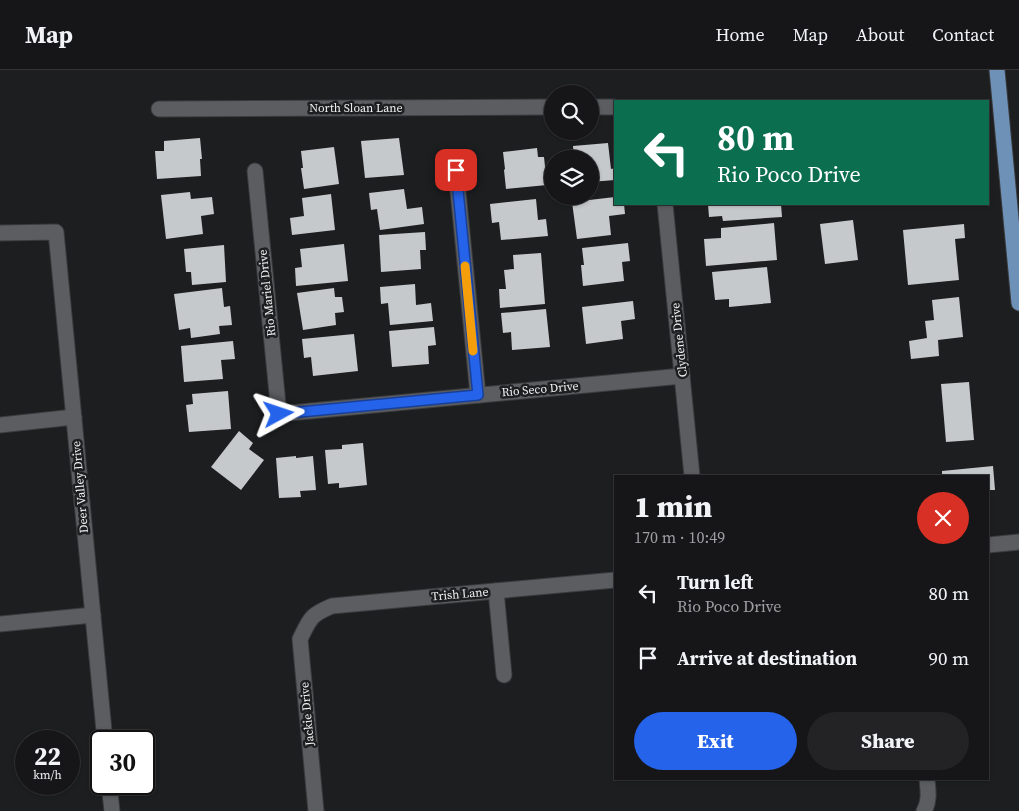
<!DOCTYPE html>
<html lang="en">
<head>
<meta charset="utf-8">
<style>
  body { margin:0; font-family:"Source Serif 4",serif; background:#232325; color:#f1f3f6; height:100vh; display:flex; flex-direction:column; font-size:19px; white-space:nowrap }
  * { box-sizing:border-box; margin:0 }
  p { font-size:16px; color:#9e9fa2 }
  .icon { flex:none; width:28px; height:28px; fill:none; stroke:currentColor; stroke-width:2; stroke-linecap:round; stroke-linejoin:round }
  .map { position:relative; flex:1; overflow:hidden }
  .panel { position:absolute; left:614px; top:405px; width:375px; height:305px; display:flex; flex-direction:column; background:#161618; border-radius:0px; box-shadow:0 1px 4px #0004,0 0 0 1px #353537 }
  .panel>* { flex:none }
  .guide { position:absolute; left:614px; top:30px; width:375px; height:105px; border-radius:0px; box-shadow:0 1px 4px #0004,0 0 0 1px #353537; background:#0b6e4f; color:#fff; overflow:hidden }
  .fabs { position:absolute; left:544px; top:15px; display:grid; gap:10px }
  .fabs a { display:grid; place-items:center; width:55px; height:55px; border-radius:50%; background:#161618; box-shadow:0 1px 4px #0004,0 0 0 1px #353537; font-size:25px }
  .speed { position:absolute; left:15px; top:660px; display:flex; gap:10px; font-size:25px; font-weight:700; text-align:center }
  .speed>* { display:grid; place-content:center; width:65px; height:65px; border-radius:50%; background:#161618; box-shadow:0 1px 4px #0004,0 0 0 1px #353537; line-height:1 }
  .speed small { font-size:12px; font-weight:400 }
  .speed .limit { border:2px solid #111; border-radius:8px; background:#fff; color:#111 }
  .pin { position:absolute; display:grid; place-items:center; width:42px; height:42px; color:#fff; margin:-21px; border-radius:10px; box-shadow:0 2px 8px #0006 }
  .me { position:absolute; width:55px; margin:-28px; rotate:85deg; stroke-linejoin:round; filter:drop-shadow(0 0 4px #0008) }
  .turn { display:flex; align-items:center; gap:18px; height:105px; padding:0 20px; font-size:22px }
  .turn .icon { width:65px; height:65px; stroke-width:2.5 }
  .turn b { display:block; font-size:35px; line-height:42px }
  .round { display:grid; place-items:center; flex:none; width:52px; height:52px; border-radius:26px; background:#232325 }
  .head { display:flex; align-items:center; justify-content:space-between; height:85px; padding:0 20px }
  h1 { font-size:30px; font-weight:800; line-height:38px }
  .button { display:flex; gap:10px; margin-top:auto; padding:10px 20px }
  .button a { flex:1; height:58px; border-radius:30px; background:#2563eb; color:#fff; font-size:20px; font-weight:800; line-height:58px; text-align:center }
  .button a+a { background:#232325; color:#f1f3f6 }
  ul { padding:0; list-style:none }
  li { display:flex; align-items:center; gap:15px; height:65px; padding:0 20px }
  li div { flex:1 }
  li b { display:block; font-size:19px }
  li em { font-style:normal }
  header { display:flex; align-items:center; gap:30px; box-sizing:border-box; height:70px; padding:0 25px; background:#161618; border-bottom:1px solid #353537 }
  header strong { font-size:24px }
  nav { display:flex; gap:28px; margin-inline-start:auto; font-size:18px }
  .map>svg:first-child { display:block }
</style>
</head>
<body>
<header>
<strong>Map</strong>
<nav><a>Home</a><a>Map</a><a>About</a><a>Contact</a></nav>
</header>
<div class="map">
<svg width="1019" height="741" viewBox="0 0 1019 741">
  <rect width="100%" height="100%" fill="#1d1e20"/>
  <g fill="#c6c9cb">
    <polygon points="200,68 202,89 200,89 201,106 157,109 155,81 164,81 164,71"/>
    <polygon points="399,68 404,105 365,108 361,71"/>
    <polygon points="608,73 611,99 615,98 615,110 590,112 590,89 574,89 573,76"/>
    <polygon points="334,77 339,114 304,119 301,98 303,98 301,81"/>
    <polygon points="537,78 538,87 544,87 547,115 506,119 504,100 505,99 503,82"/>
    <polygon points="404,119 407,139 422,137 424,154 380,160 377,139 371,140 369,123"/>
    <polygon points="190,122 191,129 212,127 214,144 201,146 203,164 166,169 161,125"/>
    <polygon points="331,124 335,160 292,165 290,148 304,146 302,128"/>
    <polygon points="615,127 615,134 624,134 625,144 609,146 611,165 577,169 572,132"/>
    <polygon points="536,129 538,150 546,149 548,166 501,170 499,152 492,153 490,134"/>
    <polygon points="708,134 781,134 782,147 723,151 722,146 709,147"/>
    <polygon points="853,150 858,190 825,194 820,154"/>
    <polygon points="774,153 777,190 706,196 704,169 721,168 721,158"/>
    <polygon points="964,154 965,168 955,169 959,210 908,215 903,160"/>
    <polygon points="425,162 426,180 420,180 421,199 381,202 379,165"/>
    <polygon points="628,173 630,191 622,192 624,211 583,216 581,195 584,195 582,178"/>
    <polygon points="344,174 348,211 296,216 295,198 302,197 300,179"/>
    <polygon points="224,175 226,212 192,215 191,202 186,202 184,179"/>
    <polygon points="541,183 545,234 500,238 499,219 506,219 504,200 514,199 513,185"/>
    <polygon points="767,197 771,233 729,237 729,229 715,230 712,202"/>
    <polygon points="415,214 416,235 431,233 433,251 390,255 388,233 381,234 380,217"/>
    <polygon points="222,218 224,237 230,236 232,255 219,256 220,264 191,268 190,258 179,260 174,224"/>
    <polygon points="334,218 335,227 342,227 344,242 335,243 336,255 303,260 297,223"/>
    <polygon points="959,227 963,267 938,270 939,286 911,289 909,271 927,268 925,251 934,250 932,230"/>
    <polygon points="633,231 635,249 621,251 623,269 586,274 582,237"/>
    <polygon points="546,239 550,277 512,280 511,262 503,263 501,243"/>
    <polygon points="434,257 436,275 428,276 429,294 392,297 389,261"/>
    <polygon points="354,264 358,301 313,306 311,287 304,288 302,269"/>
    <polygon points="233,271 235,289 221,290 223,309 184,312 181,276"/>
    <polygon points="969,312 974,370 946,372 941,314"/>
    <polygon points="228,321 231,359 189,362 186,335 193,334 192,324"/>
    <polygon points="239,361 253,373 249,379 264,390 241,420 211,397"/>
    <polygon points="363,373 367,415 339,418 339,413 328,414 325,380 342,379 342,375"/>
    <polygon points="296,386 296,388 313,386 316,420 300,421 301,427 279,428 276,388"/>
    <polygon points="993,396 995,420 988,420 988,406 942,406 942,401"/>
  </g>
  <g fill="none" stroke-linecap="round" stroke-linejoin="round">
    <defs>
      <g id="minor">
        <polyline points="590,37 615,37"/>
        <polyline points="159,39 552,37"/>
        <polyline points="255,101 279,344 682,306"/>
        <polyline points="456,101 478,325"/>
        <polyline points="665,134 692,406"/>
        <polyline points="0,163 56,162 105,671"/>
        <polyline points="0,355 74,347"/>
        <polyline points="988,475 1019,472"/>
        <polyline points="496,521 504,605"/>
        <polyline points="0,554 93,545"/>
        <polyline points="109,714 112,741"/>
        <path d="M316,741l-16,-172c10,-20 10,-24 32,-33l283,-26"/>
        <path d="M924,741c6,-10 4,-21 3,-32"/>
      </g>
      <polyline id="major" points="997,0 1019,233"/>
    </defs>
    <use href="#minor" stroke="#3a3b3d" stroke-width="17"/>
    <use href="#major" stroke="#3a3b3d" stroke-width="17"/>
    <use href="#minor" stroke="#5b5d60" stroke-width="15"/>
    <use href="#major" stroke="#6e91b8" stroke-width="15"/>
  </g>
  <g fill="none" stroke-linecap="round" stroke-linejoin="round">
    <defs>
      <polyline id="route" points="279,344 478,325 456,100"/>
    </defs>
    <use href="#route" stroke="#184099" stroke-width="12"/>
    <use href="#route" stroke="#2563eb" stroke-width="9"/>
    <polyline stroke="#f59e0b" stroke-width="9" points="465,196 473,281"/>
  </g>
  <g text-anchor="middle" stroke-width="5" stroke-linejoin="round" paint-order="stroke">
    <g font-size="12" fill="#f0f1f2" stroke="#1d1e20">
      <text x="356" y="42">North Sloan Lane</text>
      <text transform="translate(267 223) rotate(-96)" y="4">Rio Mariel Drive</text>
      <text transform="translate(679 270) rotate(-96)" y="4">Clydene Drive</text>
      <text transform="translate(540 319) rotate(-5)" y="4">Rio Seco Drive</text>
      <text transform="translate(80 417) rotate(-95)" y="4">Deer Valley Drive</text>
      <text transform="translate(460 524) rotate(-5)" y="4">Trish Lane</text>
      <text transform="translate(307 644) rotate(-95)" y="4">Jackie Drive</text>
    </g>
  </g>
</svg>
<div class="fabs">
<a><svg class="icon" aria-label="search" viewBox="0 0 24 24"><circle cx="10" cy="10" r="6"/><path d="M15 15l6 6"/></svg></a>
<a><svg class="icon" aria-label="layers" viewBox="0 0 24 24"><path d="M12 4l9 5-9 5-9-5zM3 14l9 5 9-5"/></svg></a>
</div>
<div class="speed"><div>22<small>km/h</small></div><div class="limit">30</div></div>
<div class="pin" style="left:456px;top:100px;background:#d93025"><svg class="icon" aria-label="arrive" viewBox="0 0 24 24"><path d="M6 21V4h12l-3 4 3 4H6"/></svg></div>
<svg class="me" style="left:279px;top:344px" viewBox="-20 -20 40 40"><path d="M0-17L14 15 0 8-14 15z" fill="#2563eb" stroke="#fff" stroke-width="4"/></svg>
<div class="guide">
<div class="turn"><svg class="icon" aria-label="left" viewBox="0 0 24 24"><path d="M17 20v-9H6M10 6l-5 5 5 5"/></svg><div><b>80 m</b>Rio Poco Drive</div></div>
</div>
<section class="panel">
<div class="head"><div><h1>1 min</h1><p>170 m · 10:49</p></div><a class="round" style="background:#d93025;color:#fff"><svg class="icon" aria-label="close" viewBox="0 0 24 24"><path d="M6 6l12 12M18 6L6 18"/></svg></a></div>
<ul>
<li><svg class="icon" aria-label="left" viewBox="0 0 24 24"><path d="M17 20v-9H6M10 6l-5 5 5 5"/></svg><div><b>Turn left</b><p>Rio Poco Drive</p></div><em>80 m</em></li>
<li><svg class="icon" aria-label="arrive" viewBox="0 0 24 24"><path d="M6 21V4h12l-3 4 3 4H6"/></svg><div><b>Arrive at destination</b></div><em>90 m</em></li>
</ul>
<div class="button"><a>Exit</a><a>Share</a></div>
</section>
</div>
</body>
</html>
